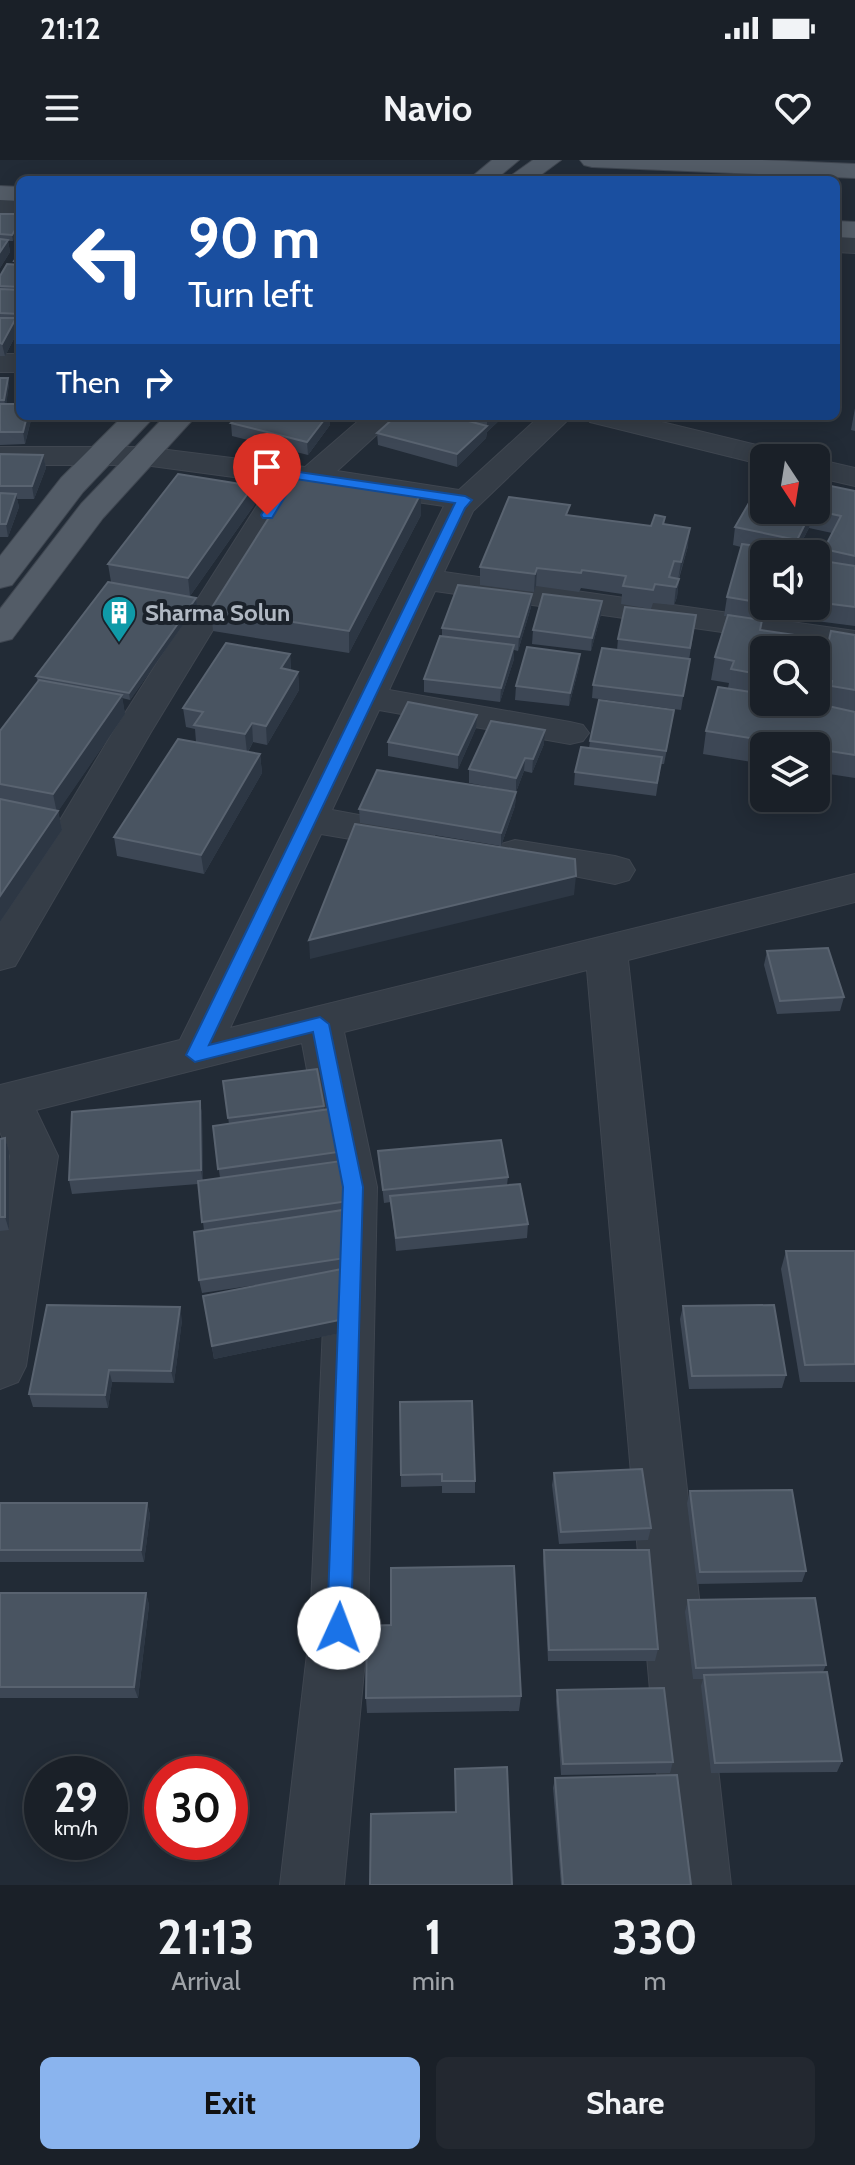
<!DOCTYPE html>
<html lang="en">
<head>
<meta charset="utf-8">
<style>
  body { margin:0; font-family:Cabin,sans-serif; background:#232830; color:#f1f3f6; height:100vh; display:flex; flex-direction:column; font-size:30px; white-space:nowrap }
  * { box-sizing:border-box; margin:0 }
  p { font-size:26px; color:#9fa3a8 }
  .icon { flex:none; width:44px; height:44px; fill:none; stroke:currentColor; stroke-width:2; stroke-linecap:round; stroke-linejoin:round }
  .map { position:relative; height:1725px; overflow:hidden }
  .side { display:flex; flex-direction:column; background:#1a2028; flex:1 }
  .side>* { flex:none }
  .guide { position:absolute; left:16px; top:16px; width:824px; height:244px; border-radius:12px; box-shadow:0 4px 20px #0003,0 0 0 2px #383e45; background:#1a4fa0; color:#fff; overflow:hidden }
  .needle { width:52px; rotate:168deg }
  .fabs { position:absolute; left:750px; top:284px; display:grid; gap:16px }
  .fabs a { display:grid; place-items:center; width:80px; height:80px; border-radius:12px; background:#1a2028; box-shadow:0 4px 20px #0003,0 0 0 2px #383e45; font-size:40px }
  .speed { position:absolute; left:24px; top:1596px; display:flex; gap:16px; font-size:40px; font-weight:700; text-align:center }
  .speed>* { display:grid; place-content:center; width:104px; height:104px; border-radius:50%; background:#1a2028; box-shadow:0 4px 20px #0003,0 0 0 2px #383e45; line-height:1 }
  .speed small { font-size:20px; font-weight:400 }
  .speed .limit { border:12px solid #d22; background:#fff; color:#111 }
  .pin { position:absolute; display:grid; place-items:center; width:68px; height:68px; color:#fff; margin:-82px -34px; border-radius:50% 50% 50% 0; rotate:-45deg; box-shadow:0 0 8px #0007 }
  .pin .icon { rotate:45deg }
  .me { position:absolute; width:88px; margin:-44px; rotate:2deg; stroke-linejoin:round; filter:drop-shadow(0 0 6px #0008) }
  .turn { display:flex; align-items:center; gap:28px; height:168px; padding:0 40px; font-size:36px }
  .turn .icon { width:104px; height:104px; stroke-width:2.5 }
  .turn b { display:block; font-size:56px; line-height:68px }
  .then { display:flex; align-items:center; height:76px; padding:0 40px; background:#0003; gap:16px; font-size:30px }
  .eta { display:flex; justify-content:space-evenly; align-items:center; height:136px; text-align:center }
  .eta b { font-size:48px; font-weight:700; line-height:56px }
  .primary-button { display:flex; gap:16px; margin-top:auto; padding:16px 40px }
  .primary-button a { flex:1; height:92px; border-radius:12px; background:#8ab4ee; color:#111; font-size:32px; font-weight:700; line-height:92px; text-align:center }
  .primary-button a+a { background:#232830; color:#f1f3f6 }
  .status { display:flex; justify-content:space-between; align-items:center; height:56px; padding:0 40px; background:#1a2028; direction:ltr }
  .status svg { height:22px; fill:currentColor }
  header { display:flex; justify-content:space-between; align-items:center; height:104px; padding:0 40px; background:#1a2028; font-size:36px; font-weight:700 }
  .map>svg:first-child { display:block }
</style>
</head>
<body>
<div class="status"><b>21:12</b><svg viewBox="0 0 49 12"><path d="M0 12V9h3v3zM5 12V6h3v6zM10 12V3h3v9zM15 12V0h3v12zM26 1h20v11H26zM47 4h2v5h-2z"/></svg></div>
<header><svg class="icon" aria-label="menu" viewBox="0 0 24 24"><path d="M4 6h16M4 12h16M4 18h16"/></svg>Navio<svg class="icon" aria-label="heart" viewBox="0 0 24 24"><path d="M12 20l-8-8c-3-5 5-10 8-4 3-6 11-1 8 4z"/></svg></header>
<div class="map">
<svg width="855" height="1725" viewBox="0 0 855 1725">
  <rect width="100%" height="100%" fill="#222b36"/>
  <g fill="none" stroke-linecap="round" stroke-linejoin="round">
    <defs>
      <g id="minor">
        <polygon points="0,39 20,40 20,54 0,53"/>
        <polygon points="836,76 855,77 855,93 836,92"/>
        <rect x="0" y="194" width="20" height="18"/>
        <polygon points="364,256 397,256 337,311 459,330 540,256 572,256 473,351 444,412 855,471 855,491 435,431 389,530 570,562 583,565 589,573 583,581 570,584 379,550 332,650 429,668 435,677 429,686 415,690 321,674 230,868 855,714 855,742 628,800 731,1725 667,1725 587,810 344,872 377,1027 368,1468 344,1725 280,1725 310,1468 329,1027 302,883 36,950 58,996 26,1206 18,1222 0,1229 0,1056 10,996 0,972 0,925 180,880 444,346 301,325 151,572 15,806 0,810 0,760 113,572 272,322 144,305 0,305 0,287 144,287 305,307"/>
        <polygon points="585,256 637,256 786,292 790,298 764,298 764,305 590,262"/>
        <polygon points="816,299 855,308 855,326 816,317"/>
        <polygon points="515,680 615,696 629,700 635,710 629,720 615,724 501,702 495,693 501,684"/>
      </g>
      <g id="major">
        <polygon points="492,0 519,0 495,20 468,20"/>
        <polygon points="533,0 561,0 534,20 505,20"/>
        <polygon points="580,0 762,0 855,4 855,18 592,7 584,5"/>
        <polygon points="0,26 20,27 20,41 0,40"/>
        <polygon points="836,61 855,62 855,78 836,77"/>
        <polygon points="123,256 155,256 83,332 12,425 0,428 0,396 61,318"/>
        <polygon points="165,256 196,256 103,358 12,479 0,482 0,449 81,344"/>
      </g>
    </defs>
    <use href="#minor" stroke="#3f4650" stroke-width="2"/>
    <use href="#major" stroke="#3f4650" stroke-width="2"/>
    <use href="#minor" fill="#353d47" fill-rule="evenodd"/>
    <use href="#major" fill="#535c67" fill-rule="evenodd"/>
  </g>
  <g fill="#3d4755" fill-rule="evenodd">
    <polygon points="0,54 20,54 13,81 8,81 10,92 0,108"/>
    <polygon points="20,92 20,166 17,166 18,171 5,196 0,196 0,116 15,104 14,101"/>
    <polygon points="0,218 9,224 6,244 32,256 25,284 0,285"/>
    <polygon points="855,248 855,271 851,270"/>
    <polygon points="241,256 341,256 335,260 330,259 330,265 308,295 232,276 231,263"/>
    <polygon points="396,256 504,256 487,272 486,278 457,307 378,285 377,273"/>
    <polygon points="0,294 43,295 46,308 34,339 17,339 19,347 8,377 0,377"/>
    <path d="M855,331v135l-100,-13 -1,6 8,1 -1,10 68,10 26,-5v143l-39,-6v-26h-52v18l-61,-10 3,-23 22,-43 1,-5 -18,-3 4,-23 12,-41h-3l3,-19 14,-50 -8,-2 2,-18zM809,368l23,5 -8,16 -1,6 -7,-1v52h-52v-52l33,-3zM764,490h52v52l11,2v2l-63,-4z"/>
    <polygon points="255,344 190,436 196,438 197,445 130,540 122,538 125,554 58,651 62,670 0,762 0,571 38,522 36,516 111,422 108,404"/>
    <polygon points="421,355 349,493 213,471 211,449"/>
    <polygon points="569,355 651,366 664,364 688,386 679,419 677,437 674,445 653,443 651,449 621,444 622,434 581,428 579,432 536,426 534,432 480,425 480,407"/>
    <polygon points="602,441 601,454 591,491 532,484 533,470"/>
    <polygon points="531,447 518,491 514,490 514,499 500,542 424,532 424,519 442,476 442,468"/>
    <polygon points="694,469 681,550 592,538 593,525 617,490 618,479"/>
    <polygon points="290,494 291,510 298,512 299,530 267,585 253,582 248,592 260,594 262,613 204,714 117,696 114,677 196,582 195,569 186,567 183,548"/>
    <polygon points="580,494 579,507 569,546 515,540 516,526"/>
    <polygon points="672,563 664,604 661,604 656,636 574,625 575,612 589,588 590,581"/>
    <polygon points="476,568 458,609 388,596 388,582"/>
    <polygon points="544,584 532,613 524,611 516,632 469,623 469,609"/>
    <polygon points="516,632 515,646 501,686 360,663 359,649"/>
    <polygon points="767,791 844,837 840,851 777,854 764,805"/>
    <polygon points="223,921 324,946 324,950 338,992 339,1001 349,1041 349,1054 344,1055 352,1097 353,1110 342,1112 355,1170 214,1199 203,1136 270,1123 202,1133 199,1120 204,1070 198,1024 72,1034 69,1020 200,941 202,955 203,1020 220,1018 213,966 229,964"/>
    <polygon points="5,978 9,991 9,1070 0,1071 0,979"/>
    <polygon points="378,991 508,1017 507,1025 528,1064 527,1078 396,1091 391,1042 384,1043"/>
    <polygon points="786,1091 855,1091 855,1222 800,1222 781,1109"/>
    <polygon points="683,1146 786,1215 782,1228 689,1229 680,1159"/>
    <polygon points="182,1160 174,1223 112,1222 108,1248 33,1247 29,1234"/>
    <polygon points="400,1242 475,1321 475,1333 442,1333 442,1326 401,1327"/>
    <polygon points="554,1313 651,1368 648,1380 559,1384 552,1325"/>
    <polygon points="690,1331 806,1411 802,1422 697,1424 687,1343"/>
    <polygon points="0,1343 147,1343 150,1355 144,1402 0,1402"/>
    <polygon points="544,1390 658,1489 655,1501 548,1501 543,1401"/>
    <polygon points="0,1433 146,1433 149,1445 138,1538 0,1538"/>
    <polygon points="688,1440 826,1505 823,1512 842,1601 837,1612 711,1613 701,1526 703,1519 693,1519 685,1452"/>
    <polygon points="391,1465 521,1536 519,1551 367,1553 366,1538"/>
    <polygon points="557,1530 673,1602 670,1613 561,1615 556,1541"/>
    <polygon points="555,1618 691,1725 561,1725 553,1628"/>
  </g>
  <g fill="#2d3744">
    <polygon points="20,62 20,69 13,81 12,75"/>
    <polygon points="8,80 10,92 0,108 0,92"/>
    <polygon points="16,158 18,171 5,196 2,184"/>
    <polygon points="8,218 9,224 6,247 4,240"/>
    <polygon points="27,256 32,256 25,284 23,272"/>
    <polygon points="327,256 330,256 330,265 308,295 307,282"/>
    <polygon points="490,256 504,256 487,272 486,278 457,307 457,294 487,266 487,259"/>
    <polygon points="43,295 46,308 34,339 32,326"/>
    <polygon points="253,326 255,344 190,436 188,418"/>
    <polygon points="421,333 421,355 349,493 349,471"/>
    <polygon points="16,334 19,347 8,377 6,364"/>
    <polygon points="812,350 809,368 795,394 794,394 797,380"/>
    <polygon points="690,368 688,386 678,420 681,402"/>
    <polygon points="537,408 536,426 534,432 535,414"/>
    <polygon points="679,419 677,437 674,445 676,427"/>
    <polygon points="532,434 531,447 518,491 519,477"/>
    <polygon points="196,438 197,445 130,540 129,533"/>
    <polygon points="602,441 601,454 591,491 592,478"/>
    <polygon points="514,485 514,499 500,542 501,528"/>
    <polygon points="290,494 291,513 281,508"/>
    <polygon points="580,494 579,507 569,546 570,533"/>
    <polygon points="298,512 299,530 267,585 266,566"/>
    <polygon points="122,535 125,554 57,653 53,634"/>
    <polygon points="477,555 476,568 458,609 458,595"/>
    <polygon points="252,563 253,582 247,593 245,574"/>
    <polygon points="545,570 544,584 532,613 533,599"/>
    <polygon points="260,594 262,613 204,714 201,695"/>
    <polygon points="525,598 524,611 516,632 516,618"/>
    <polygon points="516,632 515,646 501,686 501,673"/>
    <polygon points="58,651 62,670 0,762 0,736"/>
    <polygon points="576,716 574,735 310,799 309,780"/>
    <polygon points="200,941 202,955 203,1024 201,1010"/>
    <polygon points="5,978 9,991 9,1070 5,1057"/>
    <polygon points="180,1147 182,1160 174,1223 171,1211"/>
    <polygon points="354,1157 355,1170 214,1199 212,1186"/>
    <polygon points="109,1210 112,1222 108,1248 105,1235"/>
    <polygon points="147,1343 150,1355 144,1402 141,1390"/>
    <polygon points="146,1433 149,1445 138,1538 134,1527"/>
  </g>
  <g fill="#495461" stroke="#596370" stroke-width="2">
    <polygon points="0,54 20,54 20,62 12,75 0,74"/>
    <polygon points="0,79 8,80 0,92"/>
    <polygon points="20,92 20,102 14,101"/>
    <polygon points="7,104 20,105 20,127 0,126 0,116"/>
    <polygon points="0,129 20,130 20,154 0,153"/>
    <polygon points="0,158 16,158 2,184 0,183"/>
    <polygon points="0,218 8,218 4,240 0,240"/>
    <polygon points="0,244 20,244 20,256 27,256 23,272 0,272"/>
    <polygon points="241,256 327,256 307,282 231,263"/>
    <polygon points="396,256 450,256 487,266 457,294 377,273"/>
    <polygon points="474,256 490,256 487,259"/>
    <polygon points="0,294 43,295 32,326 0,326"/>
    <polygon points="178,314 253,326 188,418 108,404"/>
    <polygon points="296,315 421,333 349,471 211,449"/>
    <polygon points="764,317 764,350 812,350 797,380 735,367"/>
    <polygon points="816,323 855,331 855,396 824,389 841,356 813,350 816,350"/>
    <polygon points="0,333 16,334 6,364 0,364"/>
    <polygon points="509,337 570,345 566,355 651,366 655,355 665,357 663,364 690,368 681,402 674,401 669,417 679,419 676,427 655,424 653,430 623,426 626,416 582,410 581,413 537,408 535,414 480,407"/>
    <polygon points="742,384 816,394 764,394 764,436 758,435 757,442 727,437"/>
    <polygon points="816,394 824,395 823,401 855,406 855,447 816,442"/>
    <polygon points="108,422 196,438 129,533 36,516"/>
    <polygon points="458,425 532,434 519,477 442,468"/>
    <polygon points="543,434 602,441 592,478 533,470"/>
    <polygon points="625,447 696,455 690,488 618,479"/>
    <polygon points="728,455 762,460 760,470 829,480 831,471 855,475 855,530 831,526 832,521 816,518 816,490 764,490 764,515 731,509 734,501 715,497"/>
    <polygon points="440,476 514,485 501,528 424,519"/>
    <polygon points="226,483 290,494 281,508 298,512 266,566 252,563 245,574 194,565 203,552 183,548"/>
    <polygon points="527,487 580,494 570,533 516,526"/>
    <polygon points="602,488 690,499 683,536 593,525"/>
    <polygon points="39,520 122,535 53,634 0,624 0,571"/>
    <polygon points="718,527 764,534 764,542 810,542 855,552 855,595 816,589 816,586 800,586 706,571"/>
    <polygon points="599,540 674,550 666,591 590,581"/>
    <polygon points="408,542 477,555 458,595 388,582"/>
    <polygon points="491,561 545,570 533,599 525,598 516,618 469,609"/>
    <polygon points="178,579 260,594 201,695 114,677"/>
    <polygon points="581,587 662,597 657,623 575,612"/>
    <polygon points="377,610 516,632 501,673 359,649"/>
    <polygon points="0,639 58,651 0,736"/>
    <polygon points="355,664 575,699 576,716 309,780"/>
    <polygon points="828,788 844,837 780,841 767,791"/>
    <polygon points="317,909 324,946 228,958 223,921"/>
    <polygon points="200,941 201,1010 69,1020 72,952"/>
    <polygon points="330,949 338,992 218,1009 213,966"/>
    <polygon points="5,978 5,1057 0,1057 0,979"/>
    <polygon points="501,980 508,1017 383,1030 378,991"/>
    <polygon points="341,1001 349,1041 202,1062 198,1021"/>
    <polygon points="520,1024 528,1064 396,1078 390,1036"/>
    <polygon points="343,1050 352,1097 199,1120 194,1072"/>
    <polygon points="786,1091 855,1091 855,1204 805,1205"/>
    <polygon points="342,1109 354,1157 212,1186 203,1136"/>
    <polygon points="47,1145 180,1147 171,1211 109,1210 105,1235 29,1234"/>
    <polygon points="774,1145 786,1215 692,1216 683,1146"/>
    <polygon points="472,1241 475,1321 442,1321 442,1314 401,1315 400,1242"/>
    <polygon points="642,1309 651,1368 561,1372 554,1313"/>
    <polygon points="792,1330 806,1411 700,1412 690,1331"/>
    <polygon points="0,1343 147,1343 141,1390 0,1390"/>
    <polygon points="544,1390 649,1390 658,1489 549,1490"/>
    <polygon points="514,1406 521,1536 366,1538 367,1466 391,1465 391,1408"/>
    <polygon points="0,1433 146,1433 134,1527 0,1527"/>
    <polygon points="815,1438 826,1505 696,1508 688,1440"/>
    <polygon points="827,1512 842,1601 715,1603 704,1515"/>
    <polygon points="664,1528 673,1602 563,1604 557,1530"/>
    <polygon points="507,1607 512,1725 370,1725 371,1654 456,1652 455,1609"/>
    <polygon points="677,1615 691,1725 563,1725 555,1618"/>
  </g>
  <polygon fill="#1a73e8" stroke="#114b97" stroke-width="2" points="292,311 465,336 472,340 465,348 209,885 320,857 329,864 363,1027 351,1468 348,1476 339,1480 331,1476 327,1468 343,1027 313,872 195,902 186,895 455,343 296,319 272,358 263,358 261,355 286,315"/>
  <defs>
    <symbol id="building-pin" viewBox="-11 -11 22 30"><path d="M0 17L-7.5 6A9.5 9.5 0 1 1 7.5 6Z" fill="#0f9aa8" stroke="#1b222b"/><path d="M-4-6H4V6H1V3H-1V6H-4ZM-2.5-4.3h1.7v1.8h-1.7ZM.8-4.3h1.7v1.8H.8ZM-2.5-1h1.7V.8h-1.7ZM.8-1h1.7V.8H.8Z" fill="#fff"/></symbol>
  </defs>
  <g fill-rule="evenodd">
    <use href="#building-pin" x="99" y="433" width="40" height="54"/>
  </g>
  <g text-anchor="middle" stroke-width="8" stroke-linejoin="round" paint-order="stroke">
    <g font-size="24" font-weight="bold" fill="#b0b8c3" stroke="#1b222b" text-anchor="start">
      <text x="145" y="461">Sharma Solun</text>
    </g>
  </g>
</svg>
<div class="fabs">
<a><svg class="needle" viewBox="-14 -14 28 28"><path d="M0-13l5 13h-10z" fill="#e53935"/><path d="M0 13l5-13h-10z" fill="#9fa3a8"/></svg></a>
<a><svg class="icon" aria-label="sound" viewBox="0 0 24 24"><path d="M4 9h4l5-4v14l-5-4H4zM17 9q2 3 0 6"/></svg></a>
<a><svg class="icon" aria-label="search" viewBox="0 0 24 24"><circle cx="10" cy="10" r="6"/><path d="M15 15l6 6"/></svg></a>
<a><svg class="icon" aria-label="layers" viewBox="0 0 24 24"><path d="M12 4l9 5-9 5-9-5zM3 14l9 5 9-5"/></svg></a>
</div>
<div class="speed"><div>29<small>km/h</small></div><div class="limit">30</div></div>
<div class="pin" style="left:267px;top:355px;background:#d93025"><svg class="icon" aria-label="arrive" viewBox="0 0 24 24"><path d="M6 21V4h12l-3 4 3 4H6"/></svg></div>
<svg class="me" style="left:339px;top:1468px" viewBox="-20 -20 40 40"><circle r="19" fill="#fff"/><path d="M0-13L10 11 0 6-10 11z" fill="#1a73e8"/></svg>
<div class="guide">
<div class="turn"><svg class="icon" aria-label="left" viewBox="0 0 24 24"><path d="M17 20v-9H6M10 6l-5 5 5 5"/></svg><div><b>90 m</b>Turn left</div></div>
<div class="then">Then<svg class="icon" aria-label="right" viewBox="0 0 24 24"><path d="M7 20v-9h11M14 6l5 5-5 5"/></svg></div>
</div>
</div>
<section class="side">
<div class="eta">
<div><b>21:13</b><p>Arrival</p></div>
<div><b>1</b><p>min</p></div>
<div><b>330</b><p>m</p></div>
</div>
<div class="primary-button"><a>Exit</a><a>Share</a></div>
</section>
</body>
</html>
